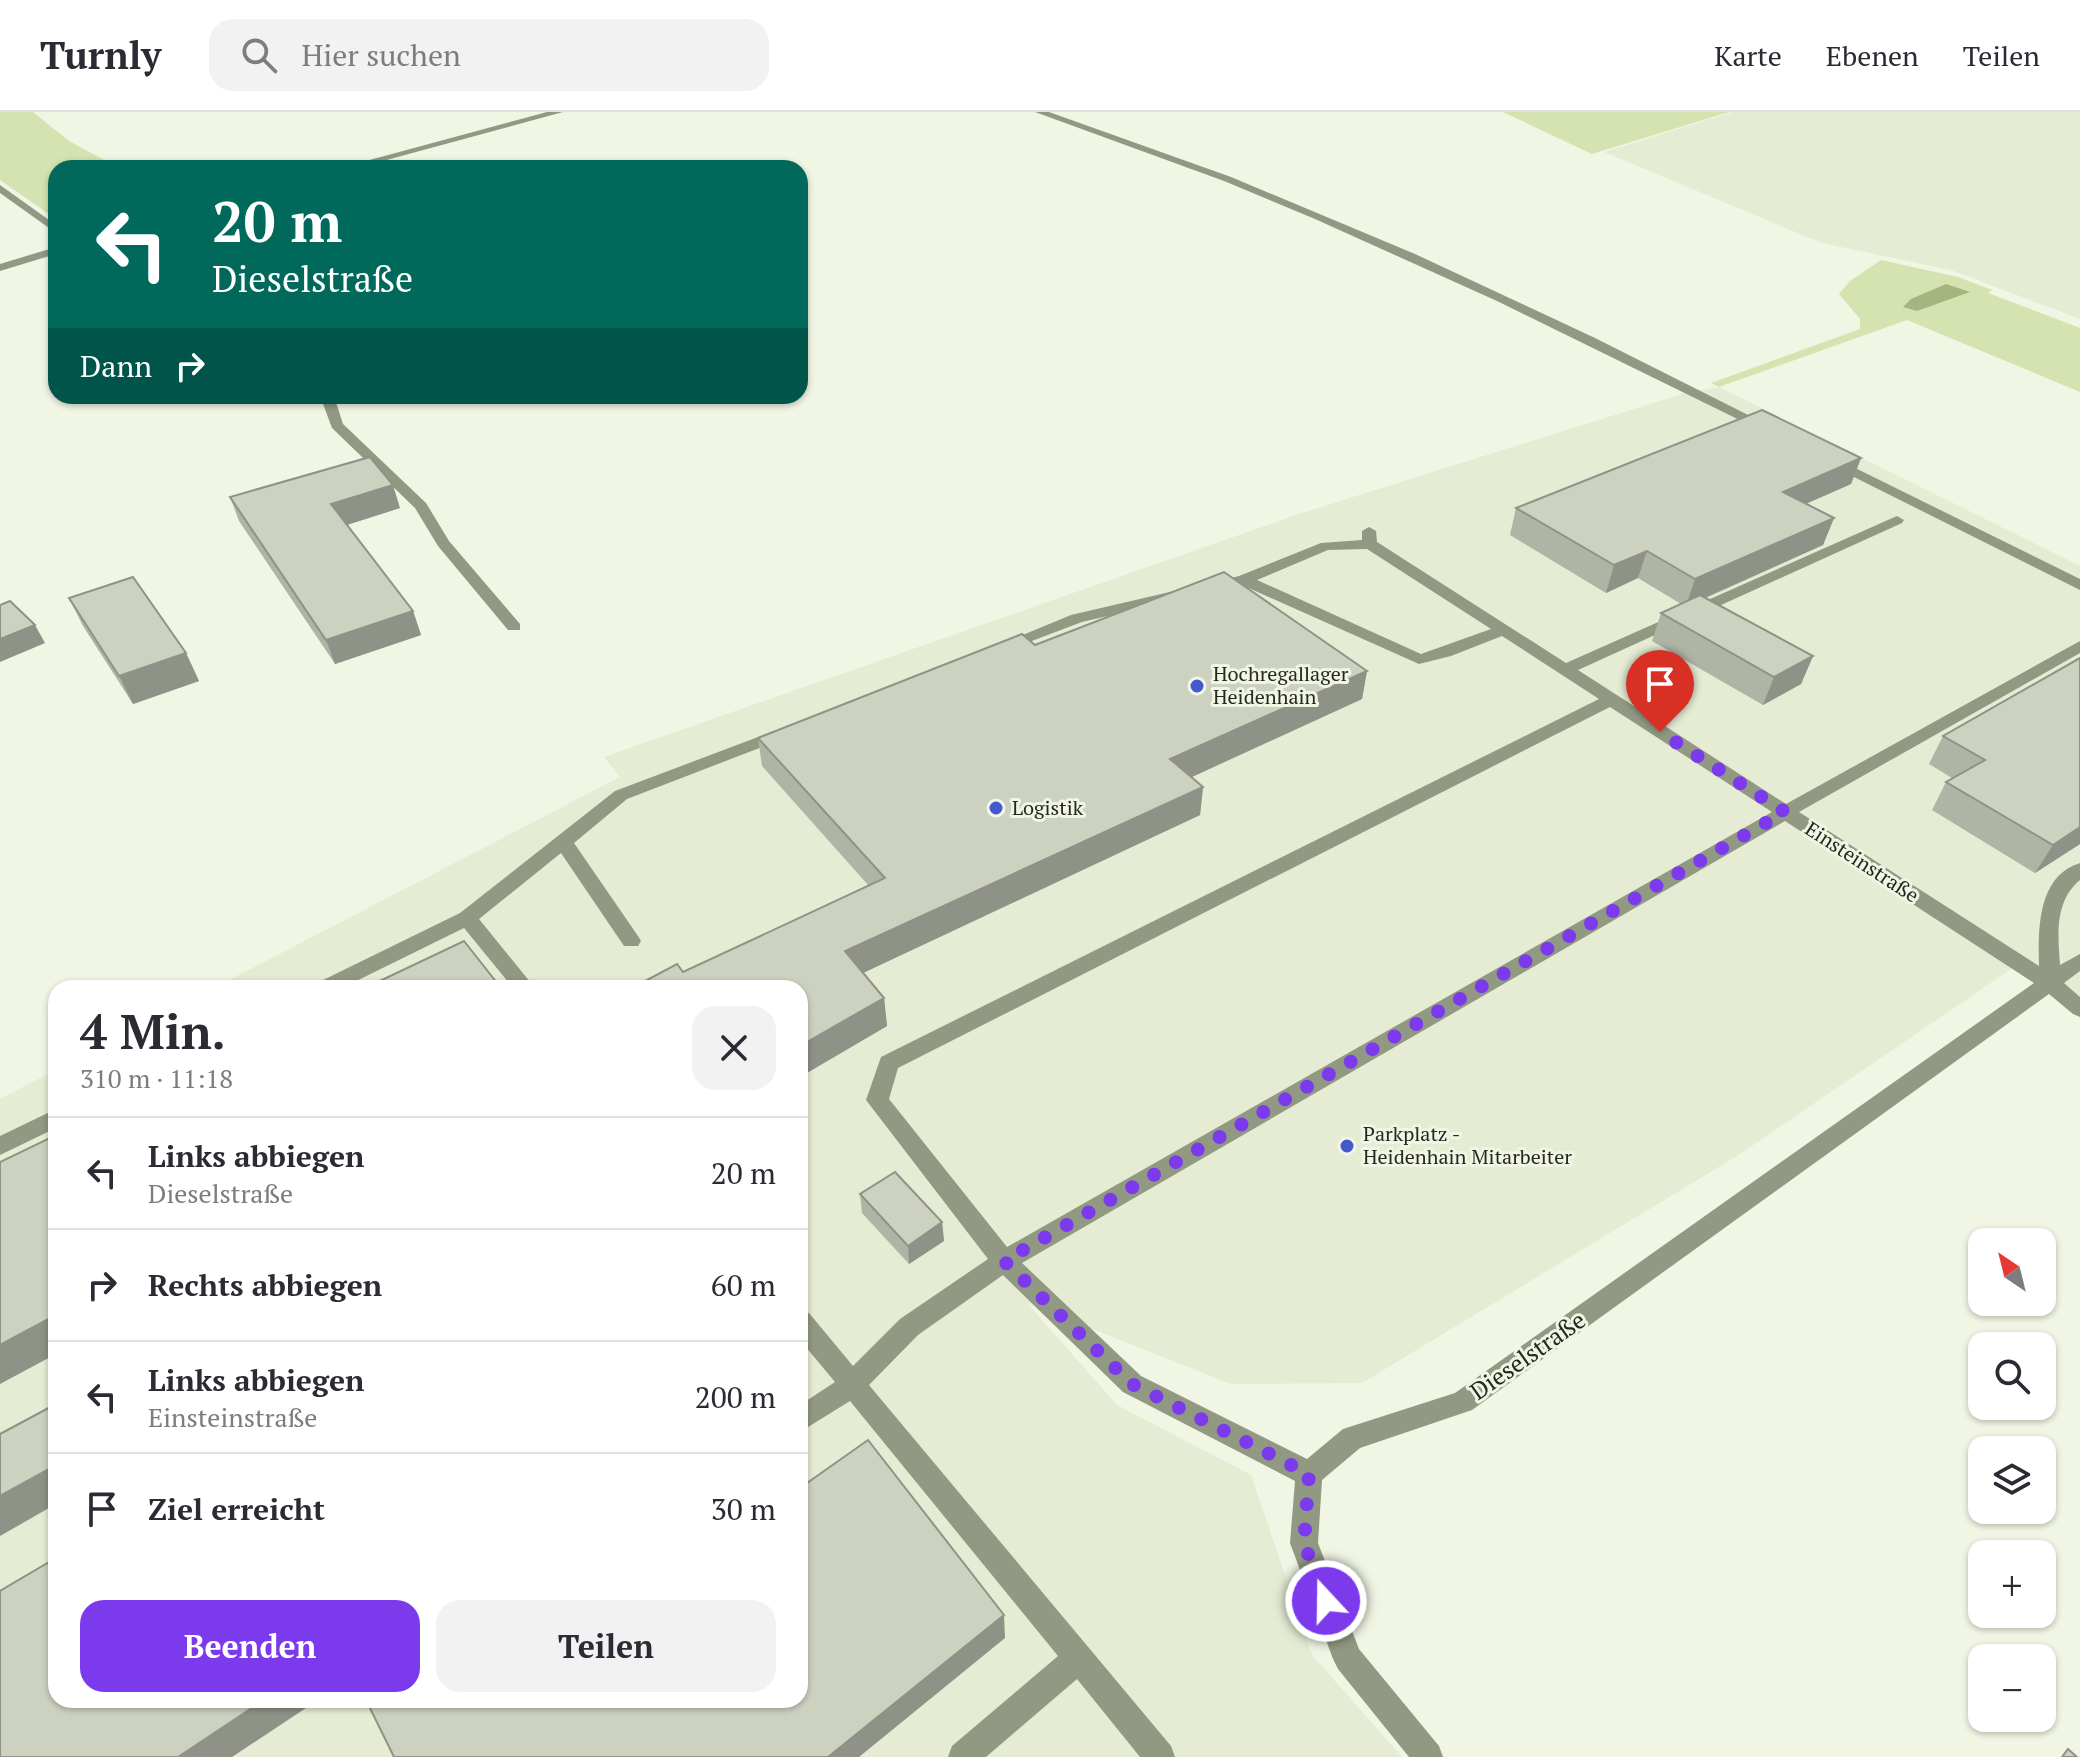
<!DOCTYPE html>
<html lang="de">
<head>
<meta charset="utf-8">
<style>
  body { margin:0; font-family:"PT Serif",serif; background:#f2f2f3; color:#2b2b33; height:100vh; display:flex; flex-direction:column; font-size:30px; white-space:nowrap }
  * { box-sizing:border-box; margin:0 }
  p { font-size:26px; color:#7c7c81 }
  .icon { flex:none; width:44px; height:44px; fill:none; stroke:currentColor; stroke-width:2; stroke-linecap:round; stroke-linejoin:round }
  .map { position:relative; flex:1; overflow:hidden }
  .sheet { position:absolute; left:48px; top:868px; width:760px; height:728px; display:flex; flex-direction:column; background:#fff; border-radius:24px; box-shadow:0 2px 6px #0004 }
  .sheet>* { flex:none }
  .banner { position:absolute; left:48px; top:48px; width:760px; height:244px; border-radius:24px; box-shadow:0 2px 6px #0004; background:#00695c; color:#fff; overflow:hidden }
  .needle { width:52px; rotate:325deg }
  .tools { position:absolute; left:1968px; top:1116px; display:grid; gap:16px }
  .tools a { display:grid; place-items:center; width:88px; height:88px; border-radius:16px; background:#fff; box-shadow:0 2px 6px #0004; font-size:40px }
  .pin { position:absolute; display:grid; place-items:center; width:68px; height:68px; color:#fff; margin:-82px -34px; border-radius:50% 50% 50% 0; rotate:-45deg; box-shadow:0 0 8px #0007 }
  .pin .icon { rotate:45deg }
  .me { position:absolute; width:88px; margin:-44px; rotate:339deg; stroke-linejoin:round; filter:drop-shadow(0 0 6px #0008) }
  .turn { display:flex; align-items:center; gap:28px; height:168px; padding:0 32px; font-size:36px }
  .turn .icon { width:104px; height:104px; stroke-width:2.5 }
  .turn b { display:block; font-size:56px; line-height:68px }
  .then { display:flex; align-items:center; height:76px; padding:0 32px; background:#0003; gap:16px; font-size:30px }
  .round { display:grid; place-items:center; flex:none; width:84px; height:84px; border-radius:24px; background:#f2f2f3 }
  .summary { display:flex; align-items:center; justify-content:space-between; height:136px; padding:0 32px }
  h1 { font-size:48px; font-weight:700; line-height:60px }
  .button { display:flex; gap:16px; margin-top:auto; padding:16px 32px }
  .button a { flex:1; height:92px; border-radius:24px; background:#7c3aed; color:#fff; font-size:32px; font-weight:700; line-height:92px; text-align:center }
  .button a+a { background:#f2f2f3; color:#2b2b33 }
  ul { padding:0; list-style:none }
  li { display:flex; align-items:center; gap:24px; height:112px; padding:0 32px; border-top:2px solid #e1e1e2 }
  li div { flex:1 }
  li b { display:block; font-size:30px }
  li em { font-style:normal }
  header { display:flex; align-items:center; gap:48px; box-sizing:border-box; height:112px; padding:0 40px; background:#fff; border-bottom:2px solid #e1e1e2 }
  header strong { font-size:38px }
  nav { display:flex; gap:44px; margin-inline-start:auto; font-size:28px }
  .search { width:560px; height:72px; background:#f2f2f3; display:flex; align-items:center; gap:20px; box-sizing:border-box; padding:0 28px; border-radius:24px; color:#7c7c81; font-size:30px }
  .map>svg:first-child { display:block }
</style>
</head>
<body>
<header>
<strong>Turnly</strong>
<div class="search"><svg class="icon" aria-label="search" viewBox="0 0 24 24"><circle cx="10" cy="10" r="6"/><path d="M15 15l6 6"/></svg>Hier suchen</div>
<nav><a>Karte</a><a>Ebenen</a><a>Teilen</a></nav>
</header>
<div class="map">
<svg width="2080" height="1645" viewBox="0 0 2080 1645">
  <rect width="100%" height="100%" fill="#f0f5e4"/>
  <g fill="#e5ecd3">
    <polygon points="1733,0 2080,0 2080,207 1951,158 1822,131 1604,40"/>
    <polygon points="1719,275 2080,454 2080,884 2014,855 1737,1044 1362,1271 1231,1272 1027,1191 1117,1293 1251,1363 1312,1543 1402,1645 0,1645 0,987 56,958 56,1588 800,1588 800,876 214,876 620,665 604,645 1299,402 1685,281"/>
  </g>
  <g fill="#d5e3b1">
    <polygon points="0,0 33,0 69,29 119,56 56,56 56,107 0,68"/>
    <polygon points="1503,0 1729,0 1592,42"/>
    <polygon points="1881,148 1958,165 1992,178 1988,181 2080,216 2080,280 1907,208 1719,275 1711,271 1860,217 1860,207 1839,182 1850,169"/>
  </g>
  <polygon fill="#a6b57f" points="1946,172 1970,180 1917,199 1903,195 1911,187"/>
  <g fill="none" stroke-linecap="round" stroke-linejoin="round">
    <g fill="#929982" fill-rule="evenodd">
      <polygon points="547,0 563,0 357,56 340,56"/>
      <polygon points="1035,0 1049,0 1231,65 1415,142 1595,226 1776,317 1764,320 1497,189 1315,107 1224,69"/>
      <polygon points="0,73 56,113 56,121 0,81"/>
      <polygon points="56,135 56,142 0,159 0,152"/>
      <polygon points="320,284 334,284 343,312 426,391 449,429 520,512 520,518 508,518 438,434 415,396 332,316"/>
      <polygon points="1833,345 2080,467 2080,478 1828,352 1826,349"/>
      <path d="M1897,404l7,4 -2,3 -324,147 208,134 294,-163v12l-281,159 240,154c-1,-35 -2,-90 41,-103v17c-26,22 -22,55 -20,85l20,-11v17l-16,12 16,14v20l-7,-3 -24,-20 -577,416 -112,38 -38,32 -4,63 41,106 80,97 4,11h-34l-71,-88 -5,-10 -43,-116 5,-62 -172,-89 -120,-117 -85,60 -49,50 302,361 4,11h-35l-63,-78 -91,78h-38l4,-11 106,-90 -208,-255 -50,31v-27l35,-23 -35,-42v-30l9,3 44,53 47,-47 88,-60 -122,-159 15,-43 718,-358 -97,-63 -51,20 -32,8 -177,-79 -29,7 -8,-5 2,-3 32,-8 82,-33 41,-3v-9l7,-4 7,4 1,11 189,121zM1367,437l124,80 -70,25 -164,-74 71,-30zM1610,595l162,105 -765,435 -118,-148 9,-31zM1785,709l249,162 -579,410 -112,36 -36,30 -166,-83 -119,-113z"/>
      <polygon points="1174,479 1180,481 1180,487 1082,510 1008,538 1002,540 994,535 1071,503"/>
      <polygon points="782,616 791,621 788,625 627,687 574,731 638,824 641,829 638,834 624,834 561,741 479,807 535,876 513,876 464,816 342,876 314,876 317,871 460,801 615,679"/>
      <polygon points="56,997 56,1016 0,1043 0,1024"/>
    </g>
  </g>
  <g fill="#afb4a5">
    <polygon points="1861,346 1851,372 1806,392 1834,406 1823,433 1706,486 1813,544 1801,572 1763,593 1652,529 1661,501 1681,492 1638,466 1606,481 1510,423 1516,396"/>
    <polygon points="230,385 400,396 347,413 413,499 421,523 335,552 239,409"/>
    <polygon points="69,486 186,541 199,569 133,592 83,514"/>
    <polygon points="1035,533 1367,559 1362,587 1191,665 1203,675 1200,703 863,861 884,886 887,914 800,965 800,876 683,860 869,774 762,654 758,626"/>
    <polygon points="2080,546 2080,732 2035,761 1932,698 1946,670 1952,666 1929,652 1943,624"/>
    <polygon points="860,1082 942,1110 944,1129 909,1152 862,1101"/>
  </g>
  <g fill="#8f9286">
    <polygon points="1861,346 1851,372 1773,406 1783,380"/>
    <polygon points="393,373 400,396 340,415 331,392"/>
    <polygon points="1834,406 1823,433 1686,494 1695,467"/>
    <polygon points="1647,439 1638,466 1606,481 1614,453"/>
    <polygon points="413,499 421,523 335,552 326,528"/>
    <polygon points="35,513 45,531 0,550 0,527"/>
    <polygon points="186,541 199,569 133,592 119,564"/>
    <polygon points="1813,544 1801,572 1763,593 1774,565"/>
    <polygon points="1367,559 1362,587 1168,676 1170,647"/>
    <polygon points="1203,675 1200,703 848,868 845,839"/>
    <polygon points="2080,715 2080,732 2035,761 2053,733"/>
    <polygon points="884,886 887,914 800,965 800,934"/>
    <polygon points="942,1110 944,1129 909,1152 908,1134"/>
    <polygon points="56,1203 56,1242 0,1272 0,1233"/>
    <polygon points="56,1353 56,1392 0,1424 0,1384"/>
    <polygon points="1004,1503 1005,1526 859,1645 828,1645"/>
    <polygon points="264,1588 318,1588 232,1645 178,1645"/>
  </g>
  <g fill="#ccd1c0" stroke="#8f9286" stroke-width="2">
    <polygon points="1762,298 1861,346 1783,380 1834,406 1695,467 1647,439 1614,453 1516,396"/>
    <polygon points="370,345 393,373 331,392 413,499 326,528 230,385"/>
    <polygon points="1224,460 1367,559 1170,647 1203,675 845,839 884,886 800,934 800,876 632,876 677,852 683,860 885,766 758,626 1022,522 1035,533"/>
    <polygon points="133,465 186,541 119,564 69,486"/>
    <polygon points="1700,483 1813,544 1774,565 1661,501"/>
    <polygon points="10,489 35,513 0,527 0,493"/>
    <polygon points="2080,546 2080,715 2053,733 1946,670 1985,648 1943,624"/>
    <polygon points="464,829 501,876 365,876"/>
    <polygon points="56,1023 56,1203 0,1233 0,1050"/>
    <polygon points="895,1060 942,1110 908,1134 860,1082"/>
    <polygon points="56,1292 56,1353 0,1384 0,1322"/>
    <polygon points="868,1328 1004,1503 828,1645 394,1645 366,1588 800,1588 800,1376"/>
    <polygon points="56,1446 56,1588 264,1588 178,1645 0,1645 0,1479"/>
    <polygon points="2068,1637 2077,1645 2062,1645"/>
  </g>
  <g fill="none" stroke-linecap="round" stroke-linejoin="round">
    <polyline stroke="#7c3aed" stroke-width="14" stroke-dasharray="0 25.2" points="1326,1489 1304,1431 1309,1362 1132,1272 1004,1149 1785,700 1660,620"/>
  </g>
  <g fill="#4359cd" stroke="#f0f5e4" stroke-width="3">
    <circle cx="1197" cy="574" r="8"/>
    <circle cx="996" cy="696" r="8"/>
    <circle cx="1347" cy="1034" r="8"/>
  </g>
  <g text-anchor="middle" stroke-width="6" stroke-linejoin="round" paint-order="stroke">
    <g font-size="20" fill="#262822" stroke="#f0f5e4" text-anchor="start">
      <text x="1213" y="569">Hochregallager<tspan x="1213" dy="23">Heidenhain</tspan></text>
      <text x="1012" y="703">Logistik</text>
      <text x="1363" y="1029">Parkplatz -<tspan x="1363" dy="23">Heidenhain Mitarbeiter</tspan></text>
    </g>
    <g font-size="20" fill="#262822" stroke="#f0f5e4">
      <text transform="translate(1862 750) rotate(33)" y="7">Einsteinstraße</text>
    </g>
    <g font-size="24" fill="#262822" stroke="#f0f5e4">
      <text transform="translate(1528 1244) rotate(-35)" y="8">Dieselstraße</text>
    </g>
  </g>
</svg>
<div class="tools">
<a><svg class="needle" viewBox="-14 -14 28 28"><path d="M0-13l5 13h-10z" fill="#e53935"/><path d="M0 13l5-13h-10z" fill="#7c7c81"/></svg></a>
<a><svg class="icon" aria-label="search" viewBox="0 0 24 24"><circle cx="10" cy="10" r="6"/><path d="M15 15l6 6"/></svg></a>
<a><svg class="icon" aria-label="layers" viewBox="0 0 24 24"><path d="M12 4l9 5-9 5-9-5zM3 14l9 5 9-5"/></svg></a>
<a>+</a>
<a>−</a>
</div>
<div class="pin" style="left:1660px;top:620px;background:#d93025"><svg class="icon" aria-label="arrive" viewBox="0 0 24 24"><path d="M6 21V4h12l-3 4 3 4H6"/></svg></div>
<svg class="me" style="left:1326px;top:1489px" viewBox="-20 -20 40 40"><circle r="17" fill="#7c3aed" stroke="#fff" stroke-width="3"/><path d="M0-11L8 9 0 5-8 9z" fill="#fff"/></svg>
<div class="banner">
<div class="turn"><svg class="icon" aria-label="left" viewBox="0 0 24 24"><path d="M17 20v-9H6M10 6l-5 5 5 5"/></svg><div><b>20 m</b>Dieselstraße</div></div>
<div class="then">Dann<svg class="icon" aria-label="right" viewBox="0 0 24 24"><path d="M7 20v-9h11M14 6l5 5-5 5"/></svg></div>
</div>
<section class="sheet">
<div class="summary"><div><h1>4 Min.</h1><p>310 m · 11:18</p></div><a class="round"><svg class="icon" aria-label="close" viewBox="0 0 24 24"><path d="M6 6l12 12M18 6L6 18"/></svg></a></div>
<ul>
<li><svg class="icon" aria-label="left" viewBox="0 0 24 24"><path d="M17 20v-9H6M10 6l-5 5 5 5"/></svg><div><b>Links abbiegen</b><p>Dieselstraße</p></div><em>20 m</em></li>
<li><svg class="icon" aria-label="right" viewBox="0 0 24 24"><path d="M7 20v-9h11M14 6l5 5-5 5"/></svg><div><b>Rechts abbiegen</b></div><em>60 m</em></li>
<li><svg class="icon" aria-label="left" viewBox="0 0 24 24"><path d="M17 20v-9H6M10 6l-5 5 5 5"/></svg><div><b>Links abbiegen</b><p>Einsteinstraße</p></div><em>200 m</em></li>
<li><svg class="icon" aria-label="arrive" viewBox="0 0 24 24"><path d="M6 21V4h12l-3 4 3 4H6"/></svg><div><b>Ziel erreicht</b></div><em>30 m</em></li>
</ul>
<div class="button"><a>Beenden</a><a>Teilen</a></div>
</section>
</div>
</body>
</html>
